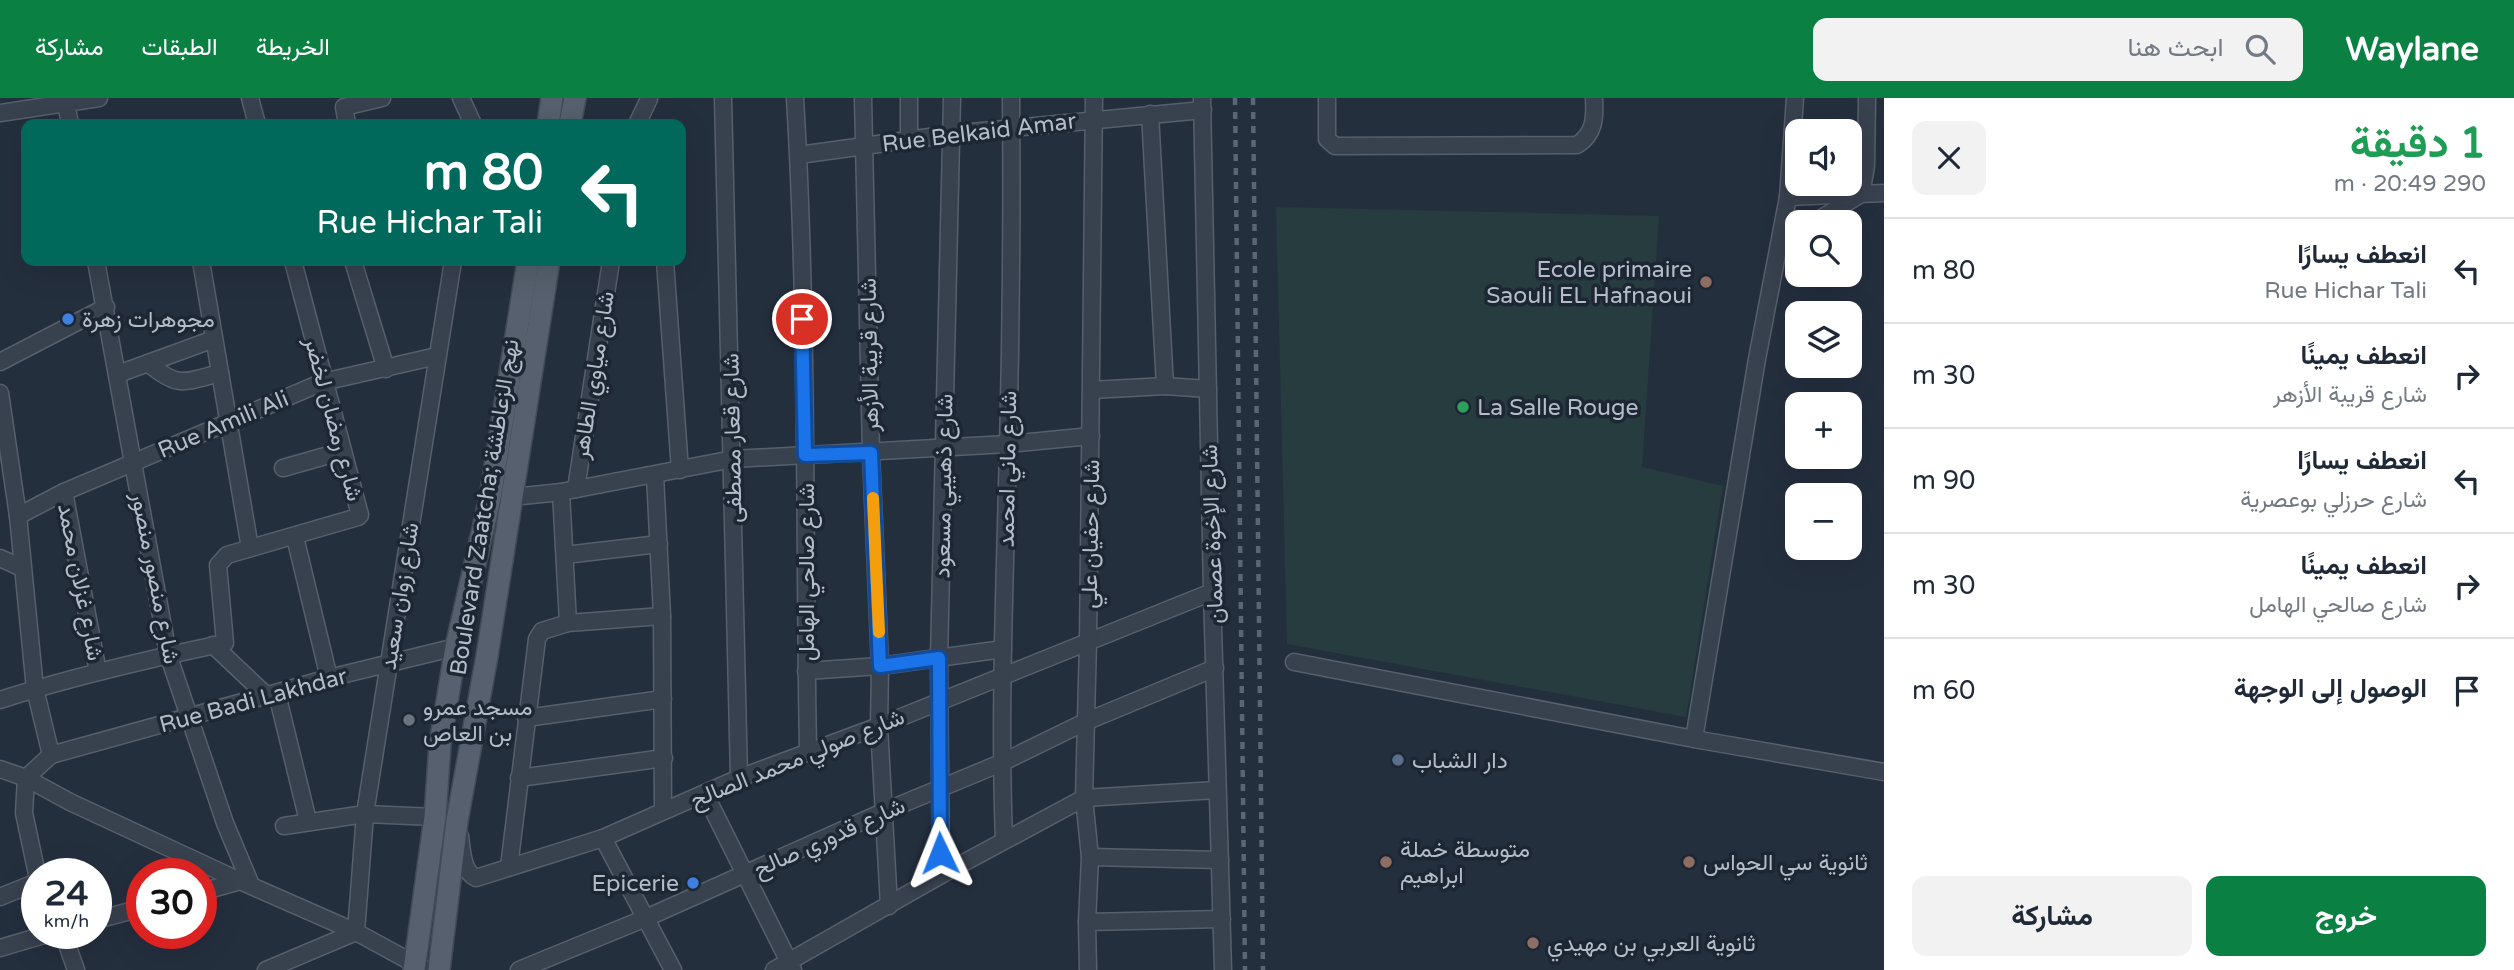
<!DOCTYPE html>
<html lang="ar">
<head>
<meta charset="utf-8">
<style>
  body { margin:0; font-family:"Varela Round",Vazirmatn,sans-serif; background:#f2f2f3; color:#1f2937; direction:rtl; height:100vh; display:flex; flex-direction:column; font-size:26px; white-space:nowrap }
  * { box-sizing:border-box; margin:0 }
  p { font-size:23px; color:#747a83 }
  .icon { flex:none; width:38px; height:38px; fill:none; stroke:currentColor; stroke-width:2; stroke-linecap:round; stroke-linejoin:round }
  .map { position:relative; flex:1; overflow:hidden; direction:ltr }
  .details { display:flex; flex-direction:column; background:#fff; width:630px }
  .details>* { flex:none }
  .guide { position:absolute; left:21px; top:21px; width:665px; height:147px; border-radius:14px; box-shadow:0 7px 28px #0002; direction:rtl; background:#00695c; color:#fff; overflow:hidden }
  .fabs { position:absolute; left:1785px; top:21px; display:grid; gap:14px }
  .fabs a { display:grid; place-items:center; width:77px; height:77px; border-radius:14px; background:#fff; box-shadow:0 7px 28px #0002; font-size:35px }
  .speed { position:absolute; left:21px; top:760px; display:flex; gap:14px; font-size:35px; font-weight:700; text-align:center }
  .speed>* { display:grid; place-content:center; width:91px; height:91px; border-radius:50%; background:#fff; box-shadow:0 7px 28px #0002; line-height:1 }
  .speed small { font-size:18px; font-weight:400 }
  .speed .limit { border:10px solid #d22; background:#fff; color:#111 }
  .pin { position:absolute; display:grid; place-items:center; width:60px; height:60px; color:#fff; margin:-30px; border:4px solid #fff; border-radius:50%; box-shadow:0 2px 7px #0007 }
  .me { position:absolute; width:77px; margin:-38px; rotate:358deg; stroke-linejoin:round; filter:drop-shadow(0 0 5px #0008) }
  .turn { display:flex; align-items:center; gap:24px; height:147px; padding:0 28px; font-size:32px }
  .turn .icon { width:91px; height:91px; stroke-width:2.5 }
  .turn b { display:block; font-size:49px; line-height:60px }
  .round { display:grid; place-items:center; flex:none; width:74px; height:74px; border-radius:14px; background:#f2f2f3 }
  .overview { display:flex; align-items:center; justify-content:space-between; height:119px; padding:0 28px }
  h1 { font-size:42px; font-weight:700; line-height:52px; color:#1e9e55 }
  .action { display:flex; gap:14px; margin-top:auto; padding:14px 28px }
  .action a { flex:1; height:80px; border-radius:14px; background:#0b8043; color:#fff; font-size:28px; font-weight:700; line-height:80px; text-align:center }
  .action a+a { background:#f2f2f3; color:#1f2937 }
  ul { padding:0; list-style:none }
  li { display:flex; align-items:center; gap:21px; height:105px; padding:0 28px; border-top:2px solid #e0e1e3 }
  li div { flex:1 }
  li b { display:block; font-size:26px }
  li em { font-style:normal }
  header { display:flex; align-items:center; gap:42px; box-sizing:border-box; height:98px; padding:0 35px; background:#0b8043; color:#fff }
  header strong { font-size:33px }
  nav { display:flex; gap:38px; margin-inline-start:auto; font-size:24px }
  .search { width:490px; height:63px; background:#f2f2f3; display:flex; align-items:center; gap:18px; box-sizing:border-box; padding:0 24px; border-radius:14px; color:#747a83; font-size:26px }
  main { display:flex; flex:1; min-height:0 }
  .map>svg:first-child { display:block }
</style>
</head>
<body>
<header>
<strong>Waylane</strong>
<div class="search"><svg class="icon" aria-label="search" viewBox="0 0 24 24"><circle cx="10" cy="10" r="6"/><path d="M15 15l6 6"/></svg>ابحث هنا</div>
<nav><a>الخريطة</a><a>الطبقات</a><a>مشاركة</a></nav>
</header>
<main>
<section class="details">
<div class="overview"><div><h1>1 دقيقة</h1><p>290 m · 20:49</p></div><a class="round"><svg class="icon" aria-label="close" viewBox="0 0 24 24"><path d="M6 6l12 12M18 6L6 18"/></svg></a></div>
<ul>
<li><svg class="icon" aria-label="left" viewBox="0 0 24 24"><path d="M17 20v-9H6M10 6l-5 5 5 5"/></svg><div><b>انعطف يسارًا</b><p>Rue Hichar Tali</p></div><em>80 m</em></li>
<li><svg class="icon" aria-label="right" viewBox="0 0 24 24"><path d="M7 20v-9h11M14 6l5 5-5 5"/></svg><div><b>انعطف يمينًا</b><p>شارع قريبة الأزهر</p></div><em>30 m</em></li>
<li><svg class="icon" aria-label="left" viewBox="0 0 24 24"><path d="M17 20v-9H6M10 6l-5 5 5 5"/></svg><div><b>انعطف يسارًا</b><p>شارع حرزلي بوعصرية</p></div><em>90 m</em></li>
<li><svg class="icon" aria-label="right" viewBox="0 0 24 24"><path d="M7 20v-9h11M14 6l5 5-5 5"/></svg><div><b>انعطف يمينًا</b><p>شارع صالحي الهامل</p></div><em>30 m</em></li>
<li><svg class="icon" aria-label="arrive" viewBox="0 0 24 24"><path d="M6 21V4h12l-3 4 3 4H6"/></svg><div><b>الوصول إلى الوجهة</b></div><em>60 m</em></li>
</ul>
<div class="action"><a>خروج</a><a>مشاركة</a></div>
</section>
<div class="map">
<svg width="1884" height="872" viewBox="0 0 1884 872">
  <rect width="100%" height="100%" fill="#242f3e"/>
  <polygon fill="#263c3f" points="1276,109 1659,118 1642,369 1723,388 1686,619 1287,546"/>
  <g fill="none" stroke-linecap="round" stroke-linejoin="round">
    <defs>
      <g id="minor">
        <polyline points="65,0 70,26"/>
        <polyline points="250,0 257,26"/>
        <polyline points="461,0 473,26"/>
        <polyline points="723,0 739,680"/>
        <path d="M795,0c13,218 9,436 13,654"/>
        <polyline points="863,0 871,355 880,568 879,628 889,808"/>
        <polyline points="909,0 909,41"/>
        <polyline points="1202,0 1212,494 1223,872"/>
        <path d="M1327,0v41l8,7 242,-1c18,-11 18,-28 17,-47"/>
        <polyline points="1795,0 1788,99 1757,261 1694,641 1884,674"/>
        <polyline points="0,15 99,0"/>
        <polyline points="1150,16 1165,288"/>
        <polyline points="347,26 344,9 382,0"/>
        <polyline points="637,26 649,1"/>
        <polyline points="799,57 951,36 1203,12"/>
        <polyline points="1788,99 1884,95"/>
        <polyline points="1815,124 1861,96 1866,68 1867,0"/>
        <polyline points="96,163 168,556 225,725 251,787"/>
        <polyline points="201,163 250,450"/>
        <polyline points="353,163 386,271"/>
        <polyline points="665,163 680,372"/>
        <polyline points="0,264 106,209"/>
        <path d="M148,265c31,26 36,19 72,10"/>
        <polyline points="118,276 214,241"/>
        <polyline points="1092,292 1165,288 1208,291"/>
        <polyline points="0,295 18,418 35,591 51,657"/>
        <polyline points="283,370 343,353"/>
        <polyline points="655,377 662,518 663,713"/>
        <polyline points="576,391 611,163"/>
        <polyline points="64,394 98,574"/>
        <polyline points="561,394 568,525"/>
        <polyline points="503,400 561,394 733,361 1008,346 1091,338"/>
        <polyline points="18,418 64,394 323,284 437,258"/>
        <polyline points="295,439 329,580"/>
        <polyline points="565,457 659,446"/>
        <polyline points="0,460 22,470"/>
        <polyline points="213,547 267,598"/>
        <polyline points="1294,564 1694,641"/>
        <polyline points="806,573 880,568 1003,551"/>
        <polyline points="277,596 308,723"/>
        <path d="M0,602c74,-24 149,-41 225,-57l-7,-78 9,-10 131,-38 2,-2 -67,-254"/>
        <polyline points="526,620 663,601"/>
        <polyline points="0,671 26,680 70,704 240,783 356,834 426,872"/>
        <polyline points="519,680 664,660"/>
        <polyline points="705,696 793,872"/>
        <polyline points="284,728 365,716 435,719"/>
        <path d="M460,738c2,14 2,35 16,42l127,-40 136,-60 140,-52 333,-134"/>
        <polyline points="603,740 673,872"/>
        <path d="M1004,742c-5,-130 1,-261 4,-392 3,-116 4,-233 3,-350"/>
        <polyline points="1090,759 1220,762"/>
        <polyline points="509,769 537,541 542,533 568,525 662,518"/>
        <polyline points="37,776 24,715 26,680 51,657 329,580 456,549"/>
        <polyline points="941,777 939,560 952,0"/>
        <polyline points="201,794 240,783"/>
        <polyline points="0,799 37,784"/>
        <polyline points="96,822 142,810"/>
        <polyline points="1087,824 1222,821"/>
        <polyline points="63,835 76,872"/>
        <polyline points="0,850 51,835"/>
        <polyline points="266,872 356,834 365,716 453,163"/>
        <polyline points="519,872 646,820 883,714 1001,665 1085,624 1215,570"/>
        <polyline points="774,872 941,777 1084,700 1217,692"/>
        <polyline points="1088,872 1087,824 1090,759 1084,700 1088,544 1094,0"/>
      </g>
      <g id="major">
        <polyline points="548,26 552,0"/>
        <polyline points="570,26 575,0"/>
        <polyline points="414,872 435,719 440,646 456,549 490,400 528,163"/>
        <polyline points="439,872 457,723 487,558 549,163"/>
      </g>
    </defs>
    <use href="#minor" stroke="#565f6c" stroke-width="19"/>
    <use href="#major" stroke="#414a57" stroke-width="24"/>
    <use href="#minor" stroke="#38414e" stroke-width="16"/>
    <use href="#major" stroke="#56606e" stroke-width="21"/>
    <g stroke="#5a6575" stroke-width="4.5" stroke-dasharray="7 7" stroke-linecap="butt">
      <polyline points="1235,0 1245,872"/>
      <polyline points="1253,0 1263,872"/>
    </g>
  </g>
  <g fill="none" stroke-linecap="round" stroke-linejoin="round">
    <defs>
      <polyline id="route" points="802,221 805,357 871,355 880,568 939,560 940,755"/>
    </defs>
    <use href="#route" stroke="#114b97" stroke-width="18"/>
    <use href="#route" stroke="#1a73e8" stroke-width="12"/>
    <polyline stroke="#f59e0b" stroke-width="12" points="873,400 879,534"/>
  </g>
  <g fill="#8d6e63" stroke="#1d2633" stroke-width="2.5">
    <circle cx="1706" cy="184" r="7"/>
    <circle cx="1386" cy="764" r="7"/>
    <circle cx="1689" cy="764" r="7"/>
    <circle cx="1533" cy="845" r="7"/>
  </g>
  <g fill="#3f7fe0" stroke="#1d2633" stroke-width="2.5">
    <circle cx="68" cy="221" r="7"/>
    <circle cx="693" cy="785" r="7"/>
  </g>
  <circle fill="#2e9e5b" stroke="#1d2633" stroke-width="2.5" cx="1463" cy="309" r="7"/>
  <circle fill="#6b7280" stroke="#1d2633" stroke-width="2.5" cx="409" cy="622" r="7"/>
  <circle fill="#5c6f8a" stroke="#1d2633" stroke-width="2.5" cx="1398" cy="662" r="7"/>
  <g text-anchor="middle" stroke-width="7" stroke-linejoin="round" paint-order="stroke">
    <g font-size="23" fill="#b4bcc9" stroke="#1d2633">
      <text transform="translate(979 34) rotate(-7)" y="8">Rue Belkaid Amar</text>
      <text transform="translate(869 257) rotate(-91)" y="8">شارع قريبة الأزهر</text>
      <text transform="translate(593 277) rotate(-81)" y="8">شارع مياوي الطاهر</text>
      <text transform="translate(334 321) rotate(75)" y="8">شارع رمضان لخضر</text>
      <text transform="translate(223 326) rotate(-23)" y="8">Rue Amili Ali</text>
      <text transform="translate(732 340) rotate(-91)" y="8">شارع قعار مصطفى</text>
      <text transform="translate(1007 371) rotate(-89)" y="8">شارع ماني امحمد</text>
      <text transform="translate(943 388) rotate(-89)" y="8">شارع ذهيبي مسعود</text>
      <text transform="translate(484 409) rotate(-81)" y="8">Boulevard Zaatcha; نهج الزعاطشة</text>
      <text transform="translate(1090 436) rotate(-89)" y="8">شارع حفيان علي</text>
      <text transform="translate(1212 436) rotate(-92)" y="8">شارع الإخوة عصمان</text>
      <text transform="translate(806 474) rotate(-90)" y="8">شارع صالحي الهامل</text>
      <text transform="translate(156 480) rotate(79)" y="8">شارع منصور منصور</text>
      <text transform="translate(81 484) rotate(79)" y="8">شارع غزلان محمد</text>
      <text transform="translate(399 498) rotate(-81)" y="8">شارع زوان سعيد</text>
      <text transform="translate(253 602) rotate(-15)" y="8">Rue Badi Lakhdar</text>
      <text transform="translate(797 660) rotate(-22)" y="8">شارع صولي محمد الصالح</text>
      <text transform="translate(829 739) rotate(-24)" y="8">شارع قدوري صالح</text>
    </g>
    <g font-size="23" fill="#b4bcc9" stroke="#1d2633" text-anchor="start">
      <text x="1692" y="179" text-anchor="end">Ecole primaire<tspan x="1692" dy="26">Saouli EL Hafnaoui</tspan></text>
      <text x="82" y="229">مجوهرات زهرة</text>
      <text x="1477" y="317">La Salle Rouge</text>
      <text x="423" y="617">مسجد عمرو<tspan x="423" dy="26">بن العاص</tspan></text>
      <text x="1412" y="670">دار الشباب</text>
      <text x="1400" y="759">متوسطة خملة<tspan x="1400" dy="26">ابراهيم</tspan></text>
      <text x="1703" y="772">ثانوية سي الحواس</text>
      <text x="679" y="793" text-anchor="end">Epicerie</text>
      <text x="1547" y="853">ثانوية العربي بن مهيدي</text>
    </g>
  </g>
</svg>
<div class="fabs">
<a><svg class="icon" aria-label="sound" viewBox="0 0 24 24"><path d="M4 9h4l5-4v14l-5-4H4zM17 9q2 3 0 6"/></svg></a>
<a><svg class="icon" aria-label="search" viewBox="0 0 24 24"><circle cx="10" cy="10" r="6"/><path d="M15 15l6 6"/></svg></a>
<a><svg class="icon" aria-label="layers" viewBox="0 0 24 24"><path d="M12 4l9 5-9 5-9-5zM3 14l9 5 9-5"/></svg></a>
<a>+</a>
<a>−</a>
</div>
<div class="speed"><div>24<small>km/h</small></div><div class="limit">30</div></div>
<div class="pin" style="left:802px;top:221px;background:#d93025"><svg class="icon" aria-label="arrive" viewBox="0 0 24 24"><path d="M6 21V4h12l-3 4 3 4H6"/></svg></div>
<svg class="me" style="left:940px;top:755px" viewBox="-20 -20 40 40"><path d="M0-17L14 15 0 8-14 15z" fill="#1a73e8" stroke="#fff" stroke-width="4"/></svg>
<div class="guide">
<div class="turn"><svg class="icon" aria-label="left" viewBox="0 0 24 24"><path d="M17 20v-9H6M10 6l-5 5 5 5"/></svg><div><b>80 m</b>Rue Hichar Tali</div></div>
</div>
</div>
</main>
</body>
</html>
